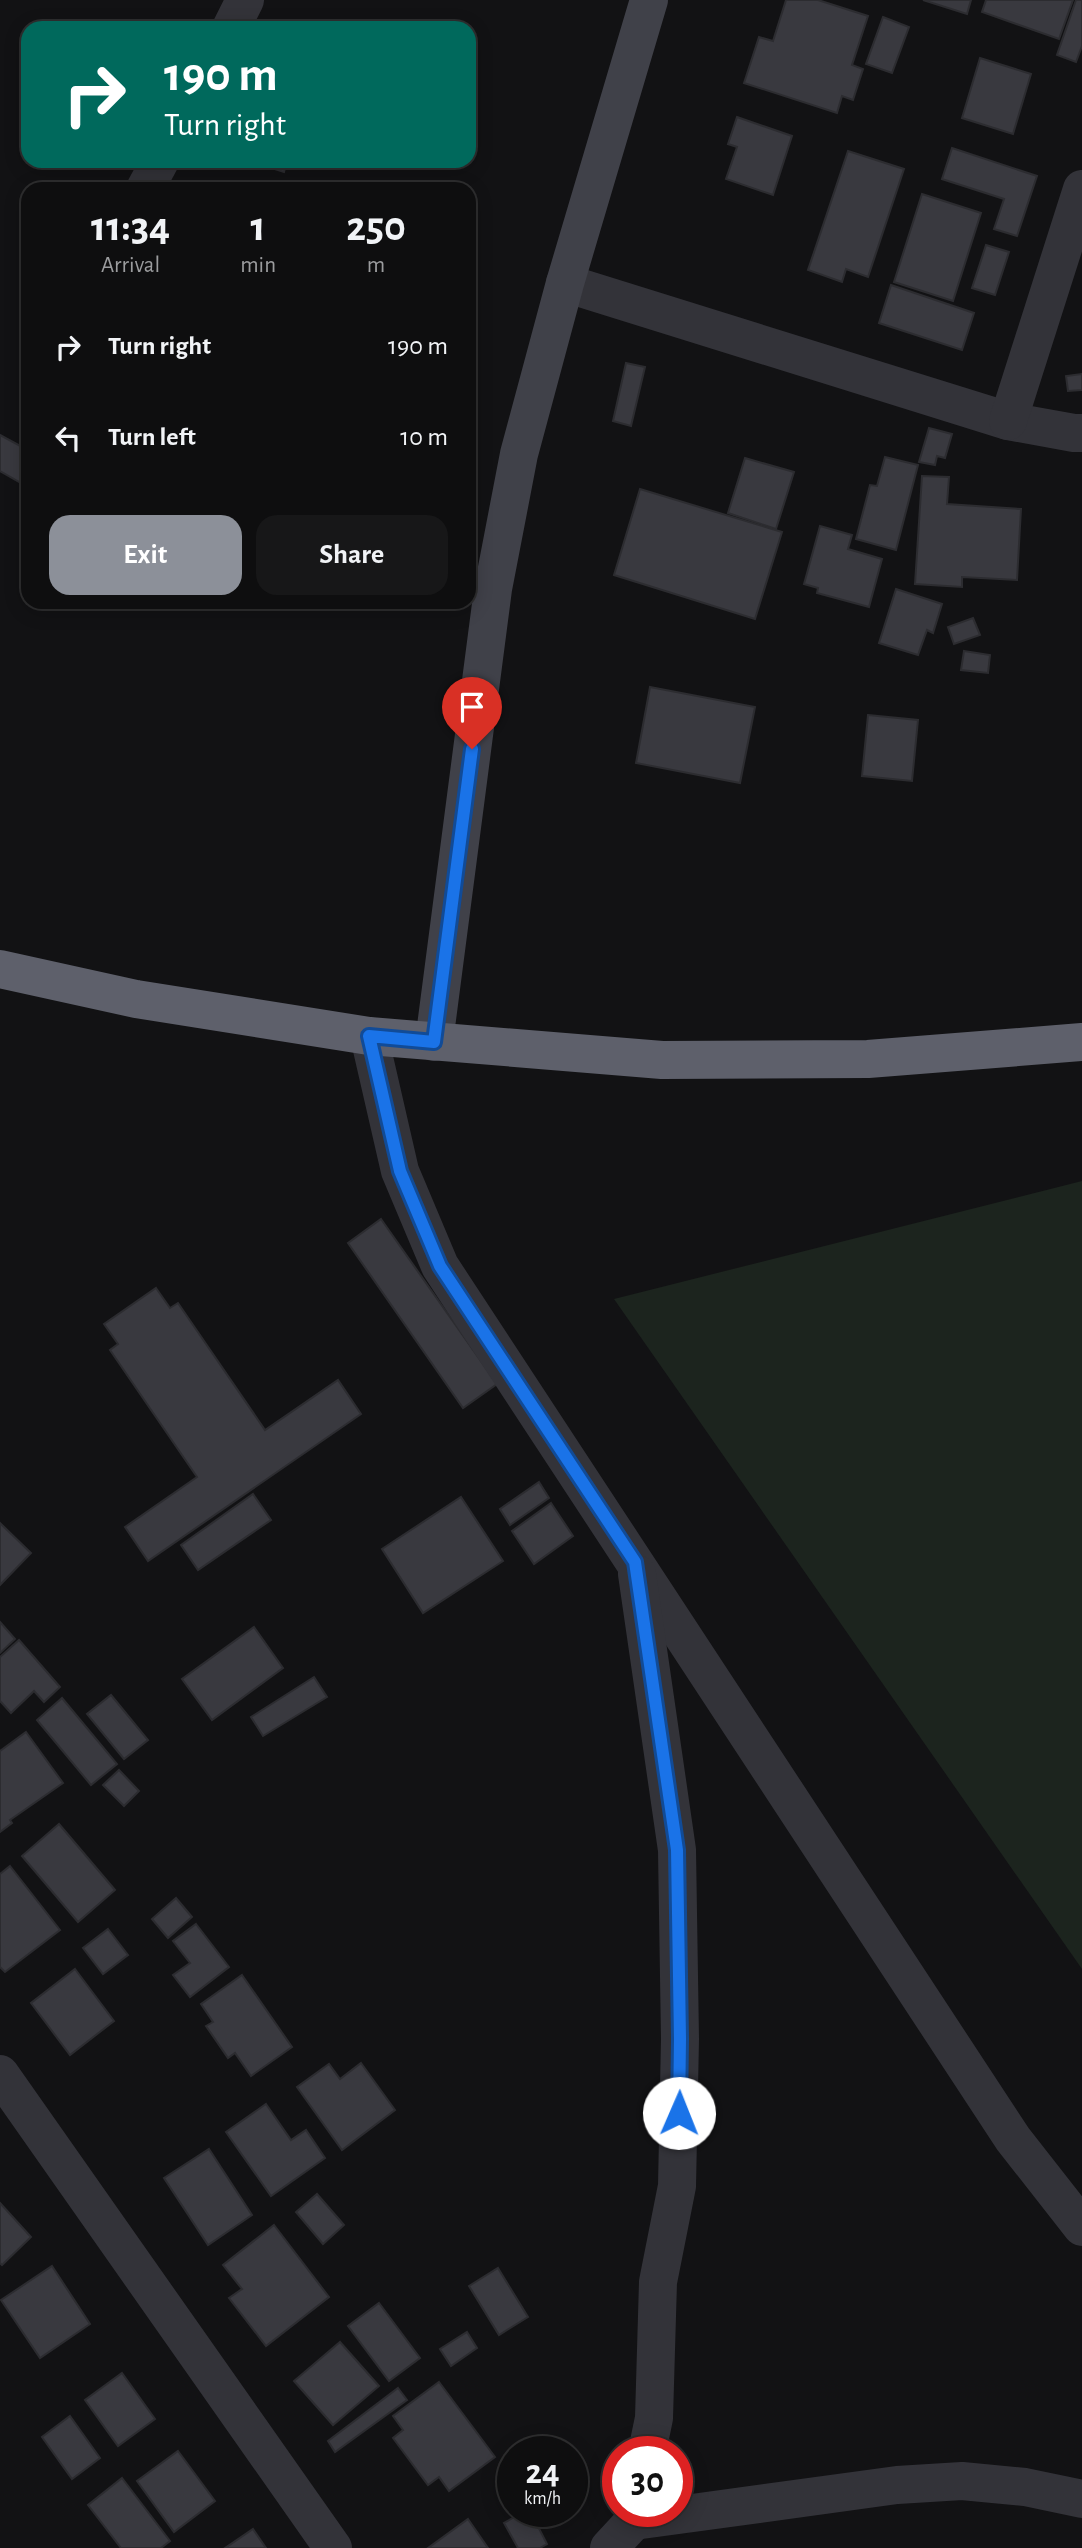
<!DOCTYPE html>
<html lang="en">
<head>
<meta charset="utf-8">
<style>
  body { margin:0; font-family:"Alegreya Sans",sans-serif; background:#171718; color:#f1f3f6; height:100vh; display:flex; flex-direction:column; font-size:26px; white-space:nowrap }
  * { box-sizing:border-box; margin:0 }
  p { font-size:23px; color:#9b9c9e }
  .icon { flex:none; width:38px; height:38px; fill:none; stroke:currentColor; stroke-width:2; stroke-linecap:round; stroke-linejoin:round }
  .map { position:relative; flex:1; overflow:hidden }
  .panel { position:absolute; left:21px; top:182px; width:455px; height:427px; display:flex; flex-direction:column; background:#0e0e0f; border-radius:21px; box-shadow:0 4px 18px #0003,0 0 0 2px #2e2e2f }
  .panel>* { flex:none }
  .hud { position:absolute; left:21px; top:21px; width:455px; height:147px; border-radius:21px; box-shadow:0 4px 18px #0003,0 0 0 2px #2e2e2f; background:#00695c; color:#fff; overflow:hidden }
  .speed { position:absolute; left:497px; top:2436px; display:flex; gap:14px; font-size:35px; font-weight:700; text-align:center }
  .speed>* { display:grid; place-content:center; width:91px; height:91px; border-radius:50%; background:#0e0e0f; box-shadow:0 4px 18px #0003,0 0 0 2px #2e2e2f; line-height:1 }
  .speed small { font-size:18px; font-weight:400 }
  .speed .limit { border:10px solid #d22; background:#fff; color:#111 }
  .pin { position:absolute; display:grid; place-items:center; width:60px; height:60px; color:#fff; margin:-72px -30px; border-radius:50% 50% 50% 0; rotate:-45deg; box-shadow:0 0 7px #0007 }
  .pin .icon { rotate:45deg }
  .me { position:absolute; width:77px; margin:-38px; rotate:1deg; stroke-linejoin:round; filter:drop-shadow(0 0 5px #0008) }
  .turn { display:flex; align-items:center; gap:24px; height:147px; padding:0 28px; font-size:32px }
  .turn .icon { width:91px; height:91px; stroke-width:2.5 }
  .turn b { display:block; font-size:49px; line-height:60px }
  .eta { display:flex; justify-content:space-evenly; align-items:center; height:119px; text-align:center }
  .eta b { font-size:42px; font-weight:700; line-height:49px }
  .action { display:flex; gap:14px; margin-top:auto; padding:14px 28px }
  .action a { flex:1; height:80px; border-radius:21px; background:#8c9099; color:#fff; font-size:28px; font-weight:700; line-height:80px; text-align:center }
  .action a+a { background:#171718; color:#f1f3f6 }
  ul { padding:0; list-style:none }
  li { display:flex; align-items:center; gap:21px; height:91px; padding:0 28px }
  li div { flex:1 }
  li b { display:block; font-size:26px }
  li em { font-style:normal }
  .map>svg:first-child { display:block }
</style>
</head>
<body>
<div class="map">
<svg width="1082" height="2548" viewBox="0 0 1082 2548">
  <rect width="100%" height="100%" fill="#121214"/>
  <polygon fill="#1c241e" points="1082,1181 1082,1969 614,1299"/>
  <g fill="#39393f" stroke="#2c2c30" stroke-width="2">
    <polygon points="786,0 818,0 868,16 852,65 863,69 853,100 842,96 837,113 744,83 759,37 773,41"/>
    <polygon points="923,0 971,0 967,14"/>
    <polygon points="986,0 1073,0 1059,39 982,12"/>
    <polygon points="1076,0 1082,0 1082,46 1076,62 1057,55"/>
    <polygon points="883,17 909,27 892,73 866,64"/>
    <polygon points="980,58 1031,74 1013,134 962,118"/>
    <polygon points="737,117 792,136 773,195 726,179 737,147 728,144"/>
    <polygon points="952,148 1037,176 1017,236 994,229 1004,199 942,179"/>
    <polygon points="848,151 904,169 868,277 846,269 842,282 808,270"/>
    <polygon points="249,161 287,161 284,172"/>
    <polygon points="922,194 981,213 953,301 894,282"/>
    <polygon points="986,245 1009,252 995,295 972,288"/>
    <polygon points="891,285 974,313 962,350 879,323"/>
    <polygon points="626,363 645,367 631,426 613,421"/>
    <polygon points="1082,374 1082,390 1068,391 1066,376"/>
    <polygon points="929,428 952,434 945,458 937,456 935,465 919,462"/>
    <polygon points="0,435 28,450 28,487 0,471"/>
    <polygon points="885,457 918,465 896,550 856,539 870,485 877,486"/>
    <polygon points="745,458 794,472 776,529 728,513"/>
    <polygon points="922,476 949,477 947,504 1021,509 1017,580 962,577 962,587 915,584"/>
    <polygon points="640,489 782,532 755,619 614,575"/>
    <polygon points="820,526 852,535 848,549 882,559 869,607 817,593 818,588 804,584"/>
    <polygon points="896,589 942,604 933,633 927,630 918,655 879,643"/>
    <polygon points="973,618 980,635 954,644 948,627"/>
    <polygon points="964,651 990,655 988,673 961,670"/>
    <polygon points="650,687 755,707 740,783 636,763"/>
    <polygon points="868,715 918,720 912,781 862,776"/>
    <polygon points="381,1219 497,1384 463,1408 348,1243"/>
    <polygon points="156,1288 170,1308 178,1303 265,1430 338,1380 361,1414 148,1561 125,1527 197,1477 110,1350 118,1344 104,1324"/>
    <polygon points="539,1482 549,1498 510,1525 500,1509"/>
    <polygon points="253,1494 271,1520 198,1570 181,1545"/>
    <polygon points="461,1497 503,1561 423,1613 382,1549"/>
    <polygon points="551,1503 573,1536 534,1564 512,1531"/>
    <polygon points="0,1523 31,1553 0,1585"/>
    <polygon points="0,1622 15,1639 0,1653"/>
    <polygon points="254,1627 283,1668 212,1720 182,1679"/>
    <polygon points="19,1640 60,1687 44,1702 34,1691 11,1713 0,1701 0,1657"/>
    <polygon points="314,1677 327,1697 263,1736 251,1717"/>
    <polygon points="111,1695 148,1740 124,1759 87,1714"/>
    <polygon points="62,1698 117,1764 91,1785 37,1720"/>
    <polygon points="26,1732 63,1783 10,1820 12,1823 0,1832 0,1751"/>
    <polygon points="119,1770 139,1791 124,1806 103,1785"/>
    <polygon points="59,1824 115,1890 78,1922 22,1856"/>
    <polygon points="10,1866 60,1930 5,1972 0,1967 0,1874"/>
    <polygon points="176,1898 192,1917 168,1938 152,1919"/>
    <polygon points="196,1924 229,1967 190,1997 173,1975 190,1963 173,1941"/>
    <polygon points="108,1929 128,1955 103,1974 83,1948"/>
    <polygon points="75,1969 114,2021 70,2055 31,2003"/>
    <polygon points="242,1975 292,2047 251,2076 235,2053 228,2058 206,2026 213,2022 201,2004"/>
    <polygon points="361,2063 395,2110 342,2150 297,2087 329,2064 340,2079"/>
    <polygon points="266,2104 291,2140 306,2130 325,2158 271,2196 226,2132"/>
    <polygon points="209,2149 252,2215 208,2245 164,2178"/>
    <polygon points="317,2194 344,2225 323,2244 296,2212"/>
    <polygon points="0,2203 31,2237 2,2265 0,2263"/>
    <polygon points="274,2225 329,2297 266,2346 229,2298 242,2289 223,2265"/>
    <polygon points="52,2266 90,2324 40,2358 1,2300"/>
    <polygon points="498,2268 528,2317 499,2335 469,2286"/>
    <polygon points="379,2303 420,2358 389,2381 348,2326"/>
    <polygon points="467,2332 477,2348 451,2366 440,2349"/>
    <polygon points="340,2342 379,2386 333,2425 294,2381"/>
    <polygon points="122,2373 155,2419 118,2446 85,2400"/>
    <polygon points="439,2382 495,2457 449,2491 439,2477 428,2485 393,2438 403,2430 393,2416"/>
    <polygon points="398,2388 407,2400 335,2452 328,2441"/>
    <polygon points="70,2416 100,2458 72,2479 42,2437"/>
    <polygon points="178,2451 215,2501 174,2532 137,2481"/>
    <polygon points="122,2478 170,2541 161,2548 121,2548 88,2505"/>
    <polygon points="525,2511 530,2511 547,2544 540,2548 518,2548 504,2523"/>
    <polygon points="468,2519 488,2548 428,2548"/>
    <polygon points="253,2529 266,2548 225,2548"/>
  </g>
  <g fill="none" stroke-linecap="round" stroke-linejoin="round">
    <g stroke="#333339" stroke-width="38">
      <polyline points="231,28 245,0"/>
      <polyline points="145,189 160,161"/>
      <polyline points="565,283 1008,421 1074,433 1082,433"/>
      <polyline points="1008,421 1082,189"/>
      <polyline points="369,1036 400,1171 440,1266 1013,2139 1082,2227"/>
      <polyline points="637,1574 677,1850 680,2039 677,2186 658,2282 654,2418 647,2452"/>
      <polyline points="0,2074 333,2548"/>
      <polyline points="634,2521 897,2485 962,2481 1025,2487 1082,2499"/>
      <polyline points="609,2548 634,2521 636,2511"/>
    </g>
    <polyline stroke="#404149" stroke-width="38" points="434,1042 493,589 519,454 565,283 649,0"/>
    <polyline stroke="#5e606b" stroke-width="38" points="0,969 136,999 369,1036 662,1060 868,1059 1082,1042"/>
  </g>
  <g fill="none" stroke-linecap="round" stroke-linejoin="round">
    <defs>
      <polyline id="route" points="472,749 434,1042 369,1036 400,1171 440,1266 635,1562 677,1850 680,2039 679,2113"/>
    </defs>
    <use href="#route" stroke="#114b97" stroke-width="18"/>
    <use href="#route" stroke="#1a73e8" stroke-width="12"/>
  </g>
</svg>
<div class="speed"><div>24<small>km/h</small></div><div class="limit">30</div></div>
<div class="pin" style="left:472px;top:749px;background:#d93025"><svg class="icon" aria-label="arrive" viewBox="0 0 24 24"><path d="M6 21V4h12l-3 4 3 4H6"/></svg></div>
<svg class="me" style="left:679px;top:2113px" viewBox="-20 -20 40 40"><circle r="19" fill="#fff"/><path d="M0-13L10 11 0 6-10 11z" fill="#1a73e8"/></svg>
<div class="hud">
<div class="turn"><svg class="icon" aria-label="right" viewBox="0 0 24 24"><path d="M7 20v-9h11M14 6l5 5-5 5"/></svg><div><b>190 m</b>Turn right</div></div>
</div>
<section class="panel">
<div class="eta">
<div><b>11:34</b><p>Arrival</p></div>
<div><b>1</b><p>min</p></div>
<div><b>250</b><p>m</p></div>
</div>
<ul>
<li><svg class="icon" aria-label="right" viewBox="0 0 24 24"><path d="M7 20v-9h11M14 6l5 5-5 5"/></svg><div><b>Turn right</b></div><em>190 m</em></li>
<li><svg class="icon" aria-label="left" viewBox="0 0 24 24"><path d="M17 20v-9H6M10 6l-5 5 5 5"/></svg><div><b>Turn left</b></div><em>10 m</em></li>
</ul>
<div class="action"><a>Exit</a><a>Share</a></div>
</section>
</div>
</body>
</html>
